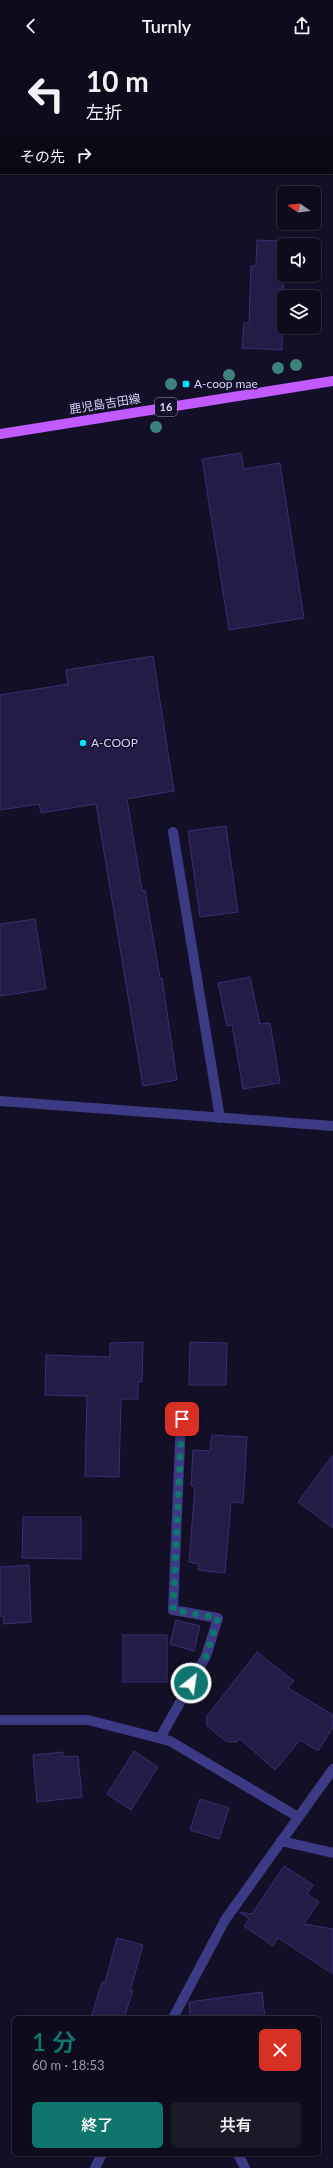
<!DOCTYPE html>
<html lang="ja">
<head>
<meta charset="utf-8">
<style>
  body { margin:0; font-family:Lato,"Noto Sans JP",sans-serif; background:#1c1929; color:#f1f3f6; height:100vh; display:flex; flex-direction:column; font-size:15px; white-space:nowrap }
  * { box-sizing:border-box; margin:0 }
  p { font-size:13px; color:#9b9ba3 }
  .icon { flex:none; width:22px; height:22px; fill:none; stroke:currentColor; stroke-width:2; stroke-linecap:round; stroke-linejoin:round }
  .map { position:relative; flex:1; overflow:hidden }
  .details { position:absolute; left:12px; top:1964px; width:309px; height:140px; display:flex; flex-direction:column; background:#0e0b1c; border-radius:6px; box-shadow:0 1px 3px #0004,0 0 0 1px #2e2b3b }
  .details>* { flex:none }
  .banner { position:absolute; left:0px; top:0px; width:333px; height:122px; box-shadow:0 1px 3px #0004,0 0 0 1px #2e2b3b; background:#0e0b1c; color:#f1f3f6; overflow:hidden }
  .needle { width:26px; rotate:284deg }
  .fabs { position:absolute; left:277px; top:134px; display:grid; gap:8px }
  .fabs a { display:grid; place-items:center; width:44px; height:44px; border-radius:6px; background:#0e0b1c; box-shadow:0 1px 3px #0004,0 0 0 1px #2e2b3b; font-size:20px }
  .pin { position:absolute; display:grid; place-items:center; width:34px; height:34px; color:#fff; margin:-17px; border-radius:8px; box-shadow:0 2px 6px #0006 }
  .me { position:absolute; width:44px; margin:-22px; rotate:30deg; stroke-linejoin:round; filter:drop-shadow(0 0 3px #0008) }
  .turn { display:flex; align-items:center; gap:14px; height:84px; padding:0 20px; font-size:18px }
  .turn .icon { width:52px; height:52px; stroke-width:2.5 }
  .turn b { display:block; font-size:28px; line-height:34px }
  .then { display:flex; align-items:center; height:38px; padding:0 20px; background:#0003; gap:8px; font-size:15px }
  .round { display:grid; place-items:center; flex:none; width:42px; height:42px; border-radius:6px; background:#1c1929 }
  .summary { display:flex; align-items:center; justify-content:space-between; height:68px; padding:0 20px }
  h1 { font-size:24px; font-weight:600; line-height:30px; color:#0f766e }
  .primary-button { display:flex; gap:8px; margin-top:auto; padding:8px 20px }
  .primary-button a { flex:1; height:46px; border-radius:6px; background:#0f766e; color:#fff; font-size:16px; font-weight:600; line-height:46px; text-align:center }
  .primary-button a+a { background:#1c1929; color:#f1f3f6 }
  header { display:flex; justify-content:space-between; align-items:center; height:52px; padding:0 20px; background:#0e0b1c; font-size:18px; font-weight:600 }
  .map>svg:first-child { display:block }
</style>
</head>
<body>
<header><svg class="icon" aria-label="back" viewBox="0 0 24 24"><path d="M15 5l-7 7 7 7"/></svg>Turnly<svg class="icon" aria-label="share" viewBox="0 0 24 24"><path d="M12 15V3M7 8l5-5 5 5M5 13v7h14v-7"/></svg></header>
<div class="map">
<svg width="333" height="2116" viewBox="0 0 333 2116">
  <rect width="100%" height="100%" fill="#130f26"/>
  <g fill="#241b47" stroke="#3b2d73">
    <polygon points="257,188 281,189 281,196 284,196 282,298 242,296 244,271 249,271 251,214 256,214"/>
    <polygon points="241,401 244,417 280,411 304,566 229,578 202,407"/>
    <polygon points="153,604 174,739 127,747 142,839 145,838 160,926 162,926 177,1028 143,1034 96,752 41,761 39,752 0,758 0,643 68,632 66,618"/>
    <polygon points="226,774 238,860 200,865 188,779"/>
    <polygon points="35,867 46,937 0,944 0,872"/>
    <polygon points="250,925 260,972 270,971 280,1031 243,1037 232,973 227,974 218,931"/>
    <polygon points="143,1290 142,1330 138,1330 138,1347 121,1347 119,1425 85,1424 87,1344 45,1343 46,1303 110,1305 110,1291"/>
    <polygon points="190,1290 227,1291 226,1333 189,1333"/>
    <polygon points="212,1383 247,1385 243,1451 231,1450 225,1521 198,1518 199,1512 189,1510 195,1434 191,1434 193,1398 210,1399"/>
    <polygon points="333,1403 333,1476 298,1450"/>
    <polygon points="23,1465 81,1465 81,1507 22,1506"/>
    <polygon points="29,1513 31,1570 4,1572 3,1564 0,1564 0,1515"/>
    <polygon points="176,1568 200,1574 194,1599 170,1592"/>
    <rect x="123" y="1583" width="44" height="47"/>
    <polygon points="257,1600 294,1629 288,1636 333,1663 333,1675 318,1699 300,1688 275,1718 240,1687 237,1690 227,1690 207,1674 207,1664"/>
    <polygon points="134,1699 158,1715 131,1758 107,1742"/>
    <polygon points="63,1700 63,1705 78,1704 82,1745 37,1750 33,1703"/>
    <polygon points="200,1747 229,1756 219,1787 190,1778"/>
    <polygon points="284,1814 313,1833 307,1842 319,1850 304,1872 333,1877 333,1922 278,1886 273,1894 244,1874 249,1867 239,1860 252,1862"/>
    <polygon points="117,1886 143,1893 130,1939 133,1939 124,1966 91,1966 102,1930 105,1931"/>
    <polygon points="262,1940 265,1966 190,1966 189,1950"/>
  </g>
  <g fill="none" stroke-linecap="round" stroke-linejoin="round">
    <g stroke="#3d3a85" stroke-width="10">
      <polyline points="173,780 220,1066"/>
      <polyline points="0,1049 333,1074"/>
      <polyline points="0,1668 88,1668 170,1689 298,1765"/>
      <polyline points="160,1686 206,1604 218,1566 173,1558 181,1367"/>
      <polyline points="281,1789 333,1801"/>
      <polyline points="173,1966 225,1868 333,1717"/>
      <polyline points="238,2102 245,2116"/>
      <polyline points="95,2116 102,2102"/>
    </g>
    <polyline stroke="#c25bff" stroke-width="10" points="0,382 333,329"/>
  </g>
  <g fill="#3d827b">
    <circle cx="296" cy="313" r="6"/>
    <circle cx="278" cy="316" r="6"/>
    <circle cx="229" cy="323" r="6"/>
    <circle cx="171" cy="332" r="6"/>
    <circle cx="156" cy="375" r="6"/>
  </g>
  <g fill="none" stroke-linecap="round" stroke-linejoin="round">
    <polyline stroke="#0f766e" stroke-width="7" stroke-dasharray="0 12.6" points="182,1367 173,1558 218,1566 206,1604 191,1631"/>
  </g>
  <g fill="#00e5ff" stroke="#130f26" stroke-width="1.5">
    <rect x="182" y="328" width="8" height="8" rx="2"/>
    <circle cx="83" cy="691" r="4"/>
  </g>
  <g text-anchor="middle" stroke-width="3" stroke-linejoin="round" paint-order="stroke">
    <rect fill="#130f26" stroke="#9e99be" stroke-width="1" x="155" y="346" width="22" height="18" rx="3"/>
    <g font-size="11" font-weight="bold" fill="#d9d4ff">
      <text x="166" y="359">16</text>
    </g>
    <g font-size="12" fill="#d9d4ff" stroke="#130f26" text-anchor="start">
      <text x="194" y="336">A-coop mae</text>
      <text x="91" y="695">A-COOP</text>
    </g>
    <g font-size="12" fill="#d9d4ff" stroke="#130f26">
      <text transform="translate(105 352) rotate(-9)" y="4">鹿児島吉田線</text>
    </g>
  </g>
</svg>
<div class="fabs">
<a><svg class="needle" viewBox="-14 -14 28 28"><path d="M0-13l5 13h-10z" fill="#e53935"/><path d="M0 13l5-13h-10z" fill="#9b9ba3"/></svg></a>
<a><svg class="icon" aria-label="sound" viewBox="0 0 24 24"><path d="M4 9h4l5-4v14l-5-4H4zM17 9q2 3 0 6"/></svg></a>
<a><svg class="icon" aria-label="layers" viewBox="0 0 24 24"><path d="M12 4l9 5-9 5-9-5zM3 14l9 5 9-5"/></svg></a>
</div>
<div class="pin" style="left:182px;top:1367px;background:#d93025"><svg class="icon" aria-label="arrive" viewBox="0 0 24 24"><path d="M6 21V4h12l-3 4 3 4H6"/></svg></div>
<svg class="me" style="left:191px;top:1631px" viewBox="-20 -20 40 40"><circle r="17" fill="#0f766e" stroke="#fff" stroke-width="3"/><path d="M0-11L8 9 0 5-8 9z" fill="#fff"/></svg>
<div class="banner">
<div class="turn"><svg class="icon" aria-label="left" viewBox="0 0 24 24"><path d="M17 20v-9H6M10 6l-5 5 5 5"/></svg><div><b>10 m</b>左折</div></div>
<div class="then">その先<svg class="icon" aria-label="right" viewBox="0 0 24 24"><path d="M7 20v-9h11M14 6l5 5-5 5"/></svg></div>
</div>
<section class="details">
<div class="summary"><div><h1>1 分</h1><p>60 m · 18:53</p></div><a class="round" style="background:#d93025;color:#fff"><svg class="icon" aria-label="close" viewBox="0 0 24 24"><path d="M6 6l12 12M18 6L6 18"/></svg></a></div>
<div class="primary-button"><a>終了</a><a>共有</a></div>
</section>
</div>
</body>
</html>
